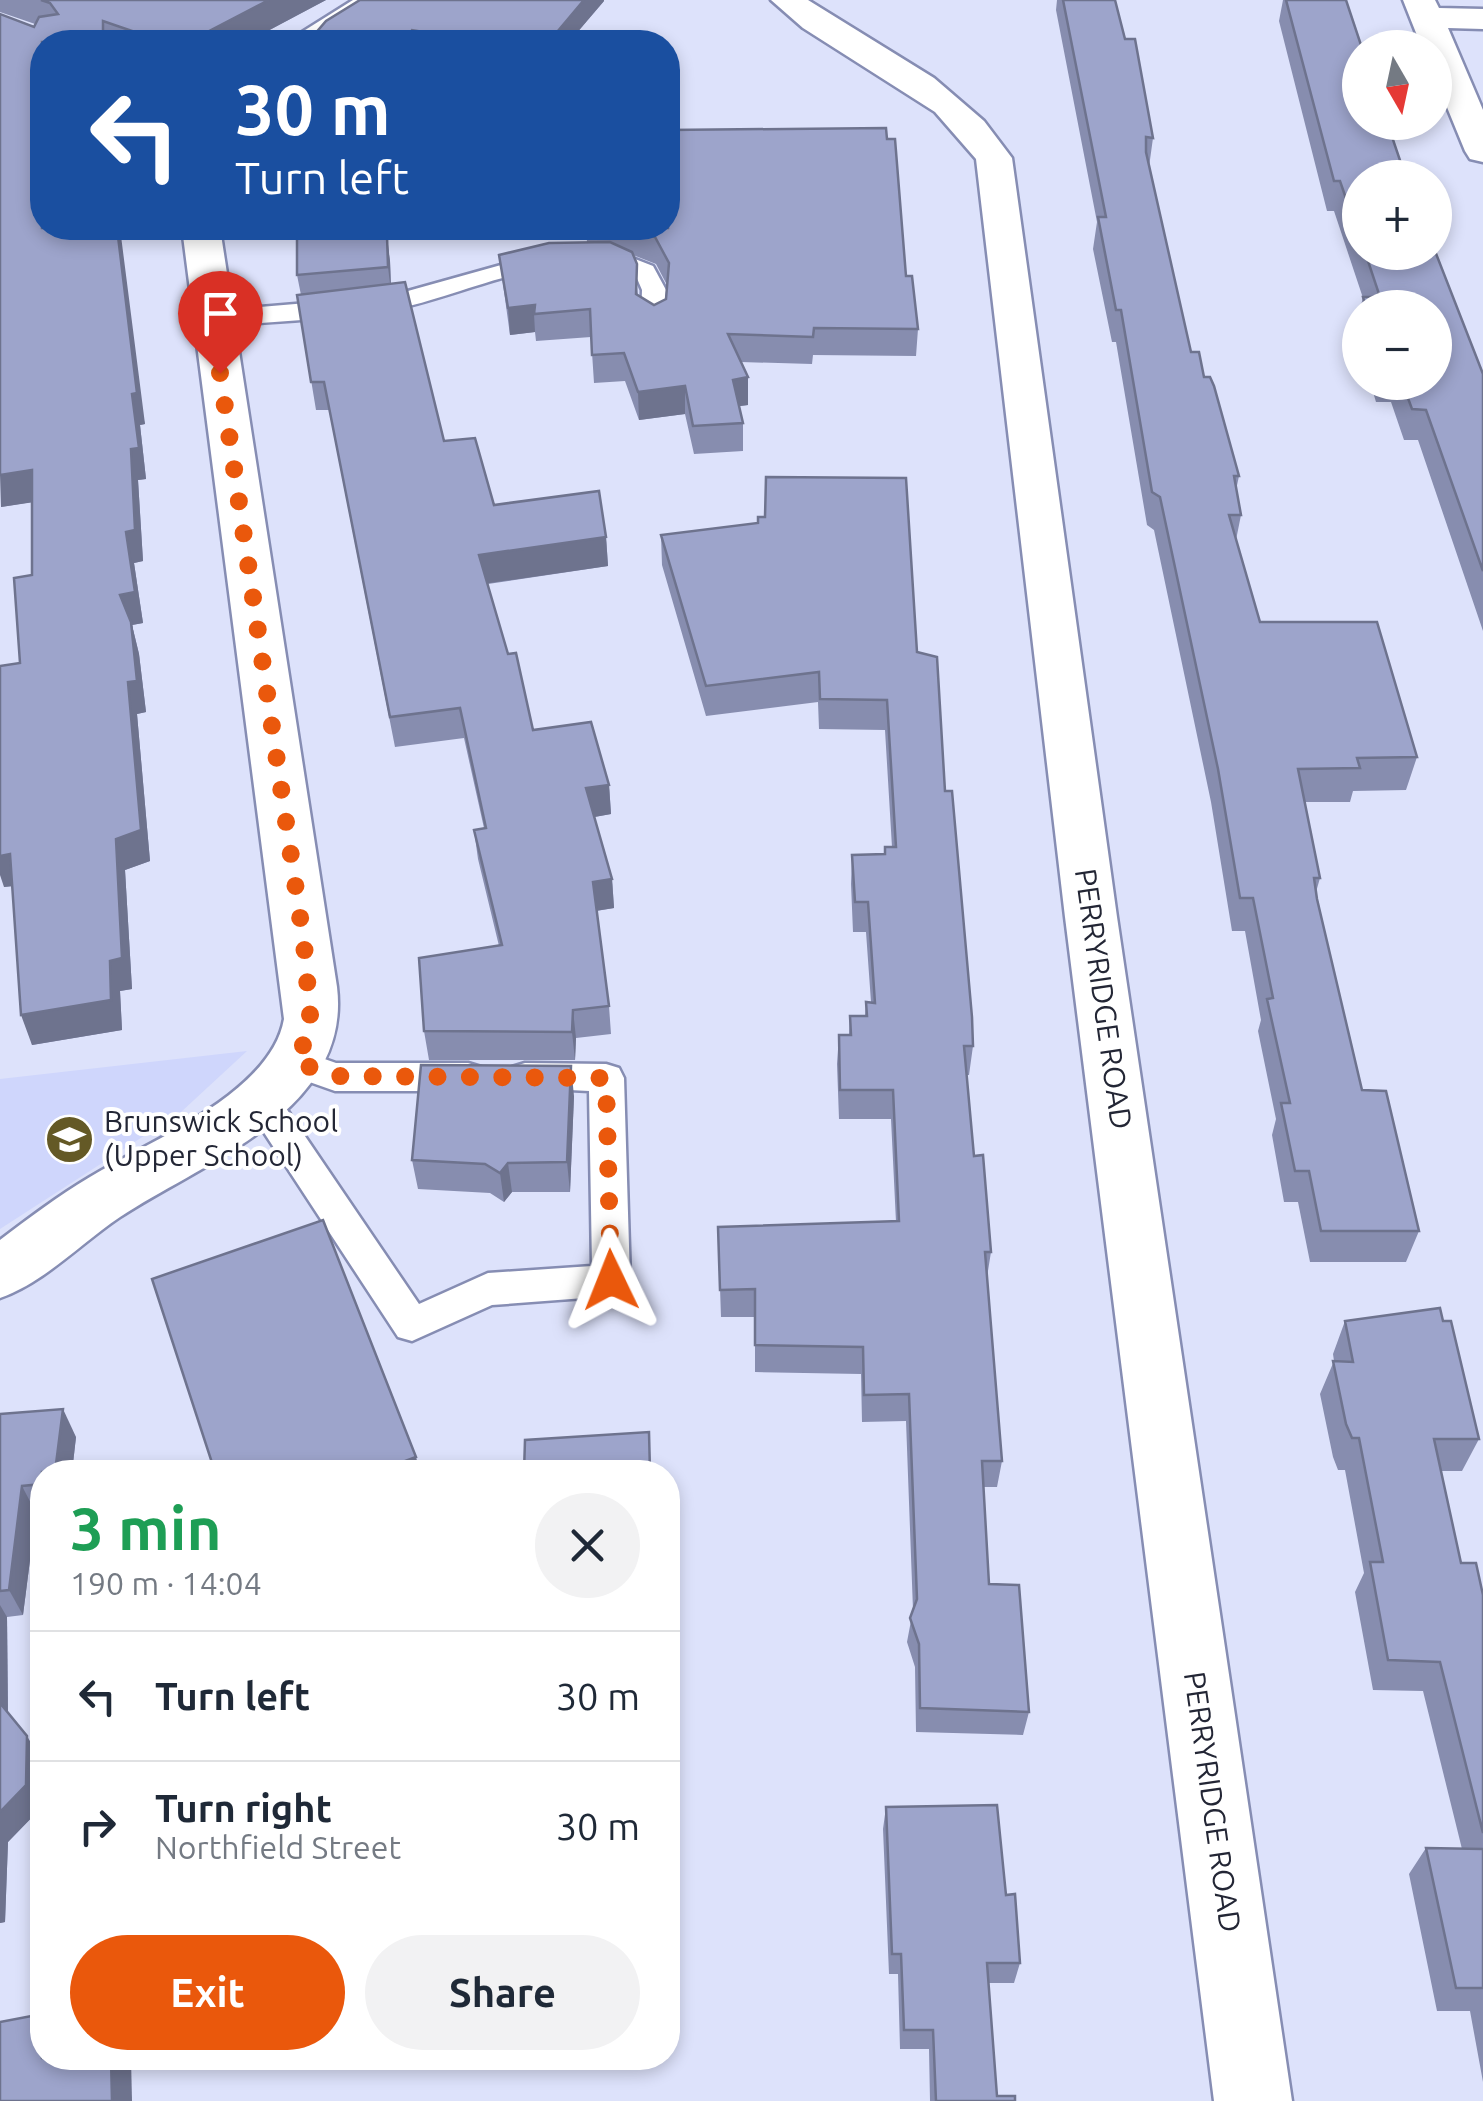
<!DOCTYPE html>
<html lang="en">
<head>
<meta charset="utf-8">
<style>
  body { margin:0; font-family:Ubuntu,sans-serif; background:#f2f2f3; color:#1f2937; height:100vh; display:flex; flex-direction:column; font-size:38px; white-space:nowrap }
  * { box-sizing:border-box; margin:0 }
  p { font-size:32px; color:#747a83 }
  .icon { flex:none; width:55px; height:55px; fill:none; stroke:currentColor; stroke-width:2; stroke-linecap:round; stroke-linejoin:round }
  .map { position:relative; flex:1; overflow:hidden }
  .details { position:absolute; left:30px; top:1460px; width:650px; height:610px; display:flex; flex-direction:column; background:#fff; border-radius:40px; box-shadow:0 5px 15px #0003 }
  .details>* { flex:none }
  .top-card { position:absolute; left:30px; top:30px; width:650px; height:210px; border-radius:40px; box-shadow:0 5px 15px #0003; background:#1a4fa0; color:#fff; overflow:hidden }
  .needle { width:65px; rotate:171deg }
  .buttons { position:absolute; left:1342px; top:30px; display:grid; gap:20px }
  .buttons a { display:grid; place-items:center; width:110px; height:110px; border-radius:50%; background:#fff; box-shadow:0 5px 15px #0003; font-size:50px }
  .pin { position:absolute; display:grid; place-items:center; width:85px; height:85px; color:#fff; margin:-102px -42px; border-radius:50% 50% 50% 0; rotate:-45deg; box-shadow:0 0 10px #0007 }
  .pin .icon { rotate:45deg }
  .me { position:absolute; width:110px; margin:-55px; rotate:358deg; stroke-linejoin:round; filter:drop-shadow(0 0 8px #0008) }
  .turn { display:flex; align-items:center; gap:35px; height:210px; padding:0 40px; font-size:45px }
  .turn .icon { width:130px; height:130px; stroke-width:2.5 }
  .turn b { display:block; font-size:70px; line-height:85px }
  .round { display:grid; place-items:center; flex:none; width:105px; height:105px; border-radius:52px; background:#f2f2f3 }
  .head { display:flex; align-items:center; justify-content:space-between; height:170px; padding:0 40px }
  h1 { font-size:60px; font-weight:600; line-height:75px; color:#1e9e55 }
  .cta { display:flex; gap:20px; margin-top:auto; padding:20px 40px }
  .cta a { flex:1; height:115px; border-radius:60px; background:#ea580c; color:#fff; font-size:40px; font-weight:600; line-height:115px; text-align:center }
  .cta a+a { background:#f2f2f3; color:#1f2937 }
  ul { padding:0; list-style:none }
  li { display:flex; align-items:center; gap:30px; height:130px; padding:0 40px; border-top:2px solid #e0e1e3 }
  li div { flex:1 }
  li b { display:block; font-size:38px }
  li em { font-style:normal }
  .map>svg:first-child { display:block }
</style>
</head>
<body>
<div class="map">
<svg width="1483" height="2101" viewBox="0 0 1483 2101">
  <rect width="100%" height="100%" fill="#dde2fb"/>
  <polygon fill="#cfd6fc" points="247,1051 181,1112 0,1229 0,1079"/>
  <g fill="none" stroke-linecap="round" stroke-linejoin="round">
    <defs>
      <g id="lane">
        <path d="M582,249l30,1 41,16 13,24 -3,36 -9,3 -13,-8 1,-31 -6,-14c-55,-41 -184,25 -246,34 -58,10 -118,11 -177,17l-13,-8 13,-8 177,-15 125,-35z"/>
        <polygon points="296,1049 336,1063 468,1063 481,1067 486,1077 481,1087 468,1091 335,1091 284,1073 278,1063 284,1053"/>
        <polygon points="525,1063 606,1064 619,1068 624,1078 630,1280 624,1291 611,1296 492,1305 412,1341 398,1337 242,1099 247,1089 260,1085 273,1089 419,1304 488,1273 592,1266 589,1091 512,1087 507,1077 512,1067"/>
      </g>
      <g id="street">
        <polygon points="353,0 393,0 326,42 286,42"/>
        <polygon points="771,0 808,0 934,78 984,121 1012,158 1117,917 1292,2101 1214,2101 1065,917 976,159 935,112 803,28"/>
        <polygon points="1403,0 1435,0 1439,8 1483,9 1483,29 1448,28 1483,110 1483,162 1470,159 1465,151 1435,78 1435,48 1422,48"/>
        <path d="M182,228h38l117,759c15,124 -134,175 -217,230 -39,26 -75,65 -120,81v-58c29,-22 58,-44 90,-63 58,-36 181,-83 194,-158z"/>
      </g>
    </defs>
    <use href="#lane" stroke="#868db3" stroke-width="5"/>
    <use href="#street" stroke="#868db3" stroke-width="5"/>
    <use href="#lane" fill="#fff" fill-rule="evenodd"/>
    <use href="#street" fill="#fff" fill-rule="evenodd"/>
  </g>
  <g fill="#878daf" fill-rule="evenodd">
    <polygon points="0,0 326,0 247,42 42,42 145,424 140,425 146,479 138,480 143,561 134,563 143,623 132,625 139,654 146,712 137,714 150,861 125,870 132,989 120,991 122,1030 32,1045 13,886 4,887 20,663 32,575 32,502 1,507 34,27 35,24 0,12"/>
    <polygon points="1057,0 1115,0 1153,138 1149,167 1191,352 1204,377 1239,476 1236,490 1241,515 1236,540 1260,622 1417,757 1406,790 1353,791 1350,802 1305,802 1320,878 1316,892 1362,1090 1419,1231 1406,1262 1310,1262 1298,1202 1284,1202 1272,1135 1276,1119 1258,1031 1261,1020 1245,931 1232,931 1211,802 1154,530 1147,525 1116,342 1112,342 1093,249 1097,222 1056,10"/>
    <polygon points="1283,0 1346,0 1360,178 1360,252 1435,252 1483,374 1483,631 1418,440 1404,440 1391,402 1376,402 1370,382 1435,382 1435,308 1360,308 1363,298 1334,211 1327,211 1279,21"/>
    <polygon points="604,1 569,42 308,42"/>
    <path d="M887,139l19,137 12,53 -2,27 -103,-1 -1,9 -71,-2 7,15v28l-9,1 4,17v28l-49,3 -9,-40 -46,6 -14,-39 -31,2 -3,-46 -55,4 -1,-9 -25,3 -11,-80 88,-13 -1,-14h82zM633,255l23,9 11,21 -1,14 -12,6 -16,-10z"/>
    <polygon points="285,228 385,228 390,261 391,284 444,441 494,505 606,537 608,566 488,584 508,654 533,730 609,785 611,814 594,817 612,879 614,908 596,911 609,1006 611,1034 576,1038 575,1060 429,1060 424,1031 499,946 478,859 474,830 484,828 464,738 395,747 329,410 316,410 297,295 301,295 297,275 297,233 286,231"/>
    <polygon points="1360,309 1360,343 1356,327"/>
    <polygon points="661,535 917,652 945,791 973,1046 969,1075 967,1075 974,1156 991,1252 987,1277 1002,1461 997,1487 983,1487 989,1584 1029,1712 1023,1735 916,1732 915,1667 907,1642 913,1610 906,1421 862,1422 861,1374 755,1372 755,1317 721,1317 718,1227 896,1222 891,1119 839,1119 837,1064 839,1035 849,1035 850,1016 865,1016 866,1002 871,1002 866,932 853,932 851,884 852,855 884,854 885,847 892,847 885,730 819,729 818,702 706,716 662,565"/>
    <polygon points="574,1096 570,1192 512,1192 504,1202 490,1193 418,1189 412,1160"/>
    <polygon points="1345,1321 1479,1439 1462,1471 1441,1471 1461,1563 1483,1595 1483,2082 1470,2011 1437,2011 1409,1874 1426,1848 1462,1849 1423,1691 1373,1690 1355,1592 1364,1573 1345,1470 1338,1470 1333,1457 1320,1394 1334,1361 1333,1354"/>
    <polygon points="0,1414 76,1437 72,1472 42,1472 42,1512 36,1513 23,1615 7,1617 8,1713 41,1760 41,1808 8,1842 5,1922 0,1923"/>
    <polygon points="886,1807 1006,1895 1020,1963 1014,1983 988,1983 997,2096 1015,2101 930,2101 929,2049 900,2049 898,1974 889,1974 883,1829"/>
  </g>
  <g fill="#6e738e">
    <polygon points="269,0 326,0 247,42 188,42"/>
    <polygon points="584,0 604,0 604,1 569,42 552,42 552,38"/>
    <polygon points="412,30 413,42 405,42"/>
    <polygon points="520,32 521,42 510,42"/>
    <polygon points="117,228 120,228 145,424 140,425 146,479 138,480 143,561 134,563 143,623 132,625 139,654 146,712 137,714 150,861 125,870 132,989 120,991 122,1030 32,1045 21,1015 110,961 116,839 120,595 126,532 132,394"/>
    <polygon points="387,236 390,261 391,292 388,267"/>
    <polygon points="535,305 534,314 535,332 510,335 508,308"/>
    <polygon points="748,377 748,405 733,407 733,380"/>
    <polygon points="685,386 685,414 639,420 638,392"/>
    <polygon points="32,470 41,501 1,507 0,475"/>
    <polygon points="606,537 608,566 483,584 479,555"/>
    <polygon points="609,785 611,814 589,818 586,788"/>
    <polygon points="10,854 22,885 4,887 0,875 0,856"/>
    <polygon points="612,879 614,908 595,911 593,882"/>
    <polygon points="573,1010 576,1038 575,1060 572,1032"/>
    <polygon points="571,1066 574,1096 570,1192 567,1162"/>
    <polygon points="508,1163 512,1192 504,1202 500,1173"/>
    <polygon points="63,1409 76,1437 72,1472 55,1472"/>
    <polygon points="416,1457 420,1472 376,1472"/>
    <polygon points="22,1486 36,1513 23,1615 9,1590"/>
    <polygon points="0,1605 7,1617 8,1719 0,1705"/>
    <polygon points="27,1736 41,1760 41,1808 8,1842 5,1922 0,1923 0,1812"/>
    <polygon points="111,2058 131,2058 132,2101 112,2101"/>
  </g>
  <g fill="#9da4cb" stroke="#6e738e" stroke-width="2.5">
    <polygon points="41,0 269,0 188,42 164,42 103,21 103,42 42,42 42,228 117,228 137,393 132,394 139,448 131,449 135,530 126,532 135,592 120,595 131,622 137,681 128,682 141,830 116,839 122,958 110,961 111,1000 21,1015 10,854 0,856 0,666 20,663 14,578 32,575 32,470 0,475 0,14 34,27 39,17 58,14 50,3"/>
    <polygon points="360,0 584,0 552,38 520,32 510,42 486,42 412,30 405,42 308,42 326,21"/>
    <polygon points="1063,0 1115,0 1125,39 1135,39 1153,138 1146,137 1146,152 1191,352 1199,352 1204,377 1210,377 1214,386 1239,476 1234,476 1241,515 1229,515 1260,622 1377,622 1417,757 1357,758 1360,768 1298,769 1320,878 1314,878 1317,899 1362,1090 1386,1091 1419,1231 1321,1231 1309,1171 1295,1171 1281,1103 1290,1103 1267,999 1273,998 1253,898 1240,898 1218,769 1160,497 1152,492 1121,310 1116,310 1098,217 1106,217"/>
    <polygon points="1286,0 1346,0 1362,48 1360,48 1360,122 1387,122 1406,178 1360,178 1360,239 1340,181 1334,181"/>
    <polygon points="886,128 887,139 895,139 906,276 912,276 918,329 814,328 813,337 728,334 748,377 733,380 743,423 693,426 685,386 638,392 624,353 592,355 590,309 534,314 535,305 508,308 499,255 549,243 610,242 632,252 637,264 636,294 654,305 666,299 669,263 655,237 631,228 668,228 668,130"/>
    <polygon points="297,228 385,228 387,236 388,267 297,275"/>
    <polygon points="1435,251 1483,374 1483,571 1426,410 1412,409 1402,382 1435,382 1435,308 1366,308 1363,297 1380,297 1365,252"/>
    <polygon points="405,282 444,441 475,438 494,505 599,491 606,537 479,555 508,654 516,653 533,730 591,722 609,785 586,788 612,879 593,882 609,1006 573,1010 572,1032 424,1031 419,958 502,945 474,830 486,828 460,708 390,717 324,382 311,382 297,295"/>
    <polygon points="766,477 906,478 917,652 937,657 945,791 952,791 972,1017 973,1046 964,1046 974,1156 983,1155 991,1252 985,1252 1002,1461 982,1461 989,1584 1019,1585 1029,1712 920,1708 919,1644 910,1618 917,1599 909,1394 864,1395 863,1347 755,1345 755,1289 720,1290 718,1227 899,1221 893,1090 840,1090 839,1035 851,1035 850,1016 867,1016 866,1002 875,1003 868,902 855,902 852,855 885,854 885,847 896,847 887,700 820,699 819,672 706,686 661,535 758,523 758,517 765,517"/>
    <polygon points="421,1065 571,1066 567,1162 508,1163 500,1173 485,1164 412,1160"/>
    <polygon points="323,1220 416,1457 376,1472 215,1472 152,1279"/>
    <polygon points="1440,1308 1443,1321 1451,1321 1479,1439 1434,1439 1461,1563 1476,1563 1483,1595 1483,1833 1440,1662 1388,1660 1370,1562 1383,1562 1359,1438 1352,1438 1346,1424 1333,1361 1353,1362 1345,1321"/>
    <polygon points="63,1409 55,1472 42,1472 42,1484 22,1486 9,1590 0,1591 0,1414"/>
    <polygon points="649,1432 650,1472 524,1472 525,1440"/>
    <polygon points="0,1703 27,1736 26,1785 0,1812"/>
    <polygon points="997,1805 1006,1895 1015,1894 1020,1963 987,1963 997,2096 1015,2096 1015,2101 936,2101 933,2030 904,2030 901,1954 892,1954 886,1807"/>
    <polygon points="1426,1848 1483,1849 1483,1988 1456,1988"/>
    <polygon points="42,2014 42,2058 111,2058 112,2101 0,2101 0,2022"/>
  </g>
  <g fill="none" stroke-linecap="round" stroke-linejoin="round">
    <polyline stroke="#ea580c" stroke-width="18" stroke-dasharray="0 32.4" points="220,373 304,944 311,1026 296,1062 335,1076 606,1078 611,1280"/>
  </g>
  <defs>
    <symbol id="school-disc" viewBox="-11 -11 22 22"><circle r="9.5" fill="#645926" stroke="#fff"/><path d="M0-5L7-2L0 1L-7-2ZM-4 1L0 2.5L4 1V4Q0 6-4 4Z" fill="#fff"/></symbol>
  </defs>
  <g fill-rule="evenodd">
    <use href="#school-disc" x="42" y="1112" width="55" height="55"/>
  </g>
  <g text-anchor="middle" stroke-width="8" stroke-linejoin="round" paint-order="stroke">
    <g font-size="30" fill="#232635" stroke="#fff">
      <text transform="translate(1103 999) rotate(82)" y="10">PERRYRIDGE ROAD</text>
      <text transform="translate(1212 1802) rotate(82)" y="10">PERRYRIDGE ROAD</text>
    </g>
    <g font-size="30" fill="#232635" stroke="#fff" text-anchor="start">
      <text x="104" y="1132">Brunswick School<tspan x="104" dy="34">(Upper School)</tspan></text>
    </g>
  </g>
</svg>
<div class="buttons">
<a><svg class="needle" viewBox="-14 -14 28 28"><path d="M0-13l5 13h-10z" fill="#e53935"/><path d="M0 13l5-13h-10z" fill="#747a83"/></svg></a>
<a>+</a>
<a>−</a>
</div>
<div class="pin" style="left:220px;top:373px;background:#d93025"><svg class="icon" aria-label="arrive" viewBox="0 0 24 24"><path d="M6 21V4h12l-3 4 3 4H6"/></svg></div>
<svg class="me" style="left:611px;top:1280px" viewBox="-20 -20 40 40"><path d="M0-17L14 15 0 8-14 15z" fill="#ea580c" stroke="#fff" stroke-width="4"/></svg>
<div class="top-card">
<div class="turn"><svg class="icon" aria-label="left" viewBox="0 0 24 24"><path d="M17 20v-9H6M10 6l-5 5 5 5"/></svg><div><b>30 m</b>Turn left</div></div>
</div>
<section class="details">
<div class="head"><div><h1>3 min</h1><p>190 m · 14:04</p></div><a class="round"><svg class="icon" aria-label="close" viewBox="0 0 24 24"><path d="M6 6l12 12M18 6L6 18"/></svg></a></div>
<ul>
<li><svg class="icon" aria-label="left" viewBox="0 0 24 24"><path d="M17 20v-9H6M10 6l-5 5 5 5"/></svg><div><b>Turn left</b></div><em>30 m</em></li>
<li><svg class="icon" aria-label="right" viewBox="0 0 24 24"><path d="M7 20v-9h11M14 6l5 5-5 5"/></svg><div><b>Turn right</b><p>Northfield Street</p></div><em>30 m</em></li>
</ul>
<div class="cta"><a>Exit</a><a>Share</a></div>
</section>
</div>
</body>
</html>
